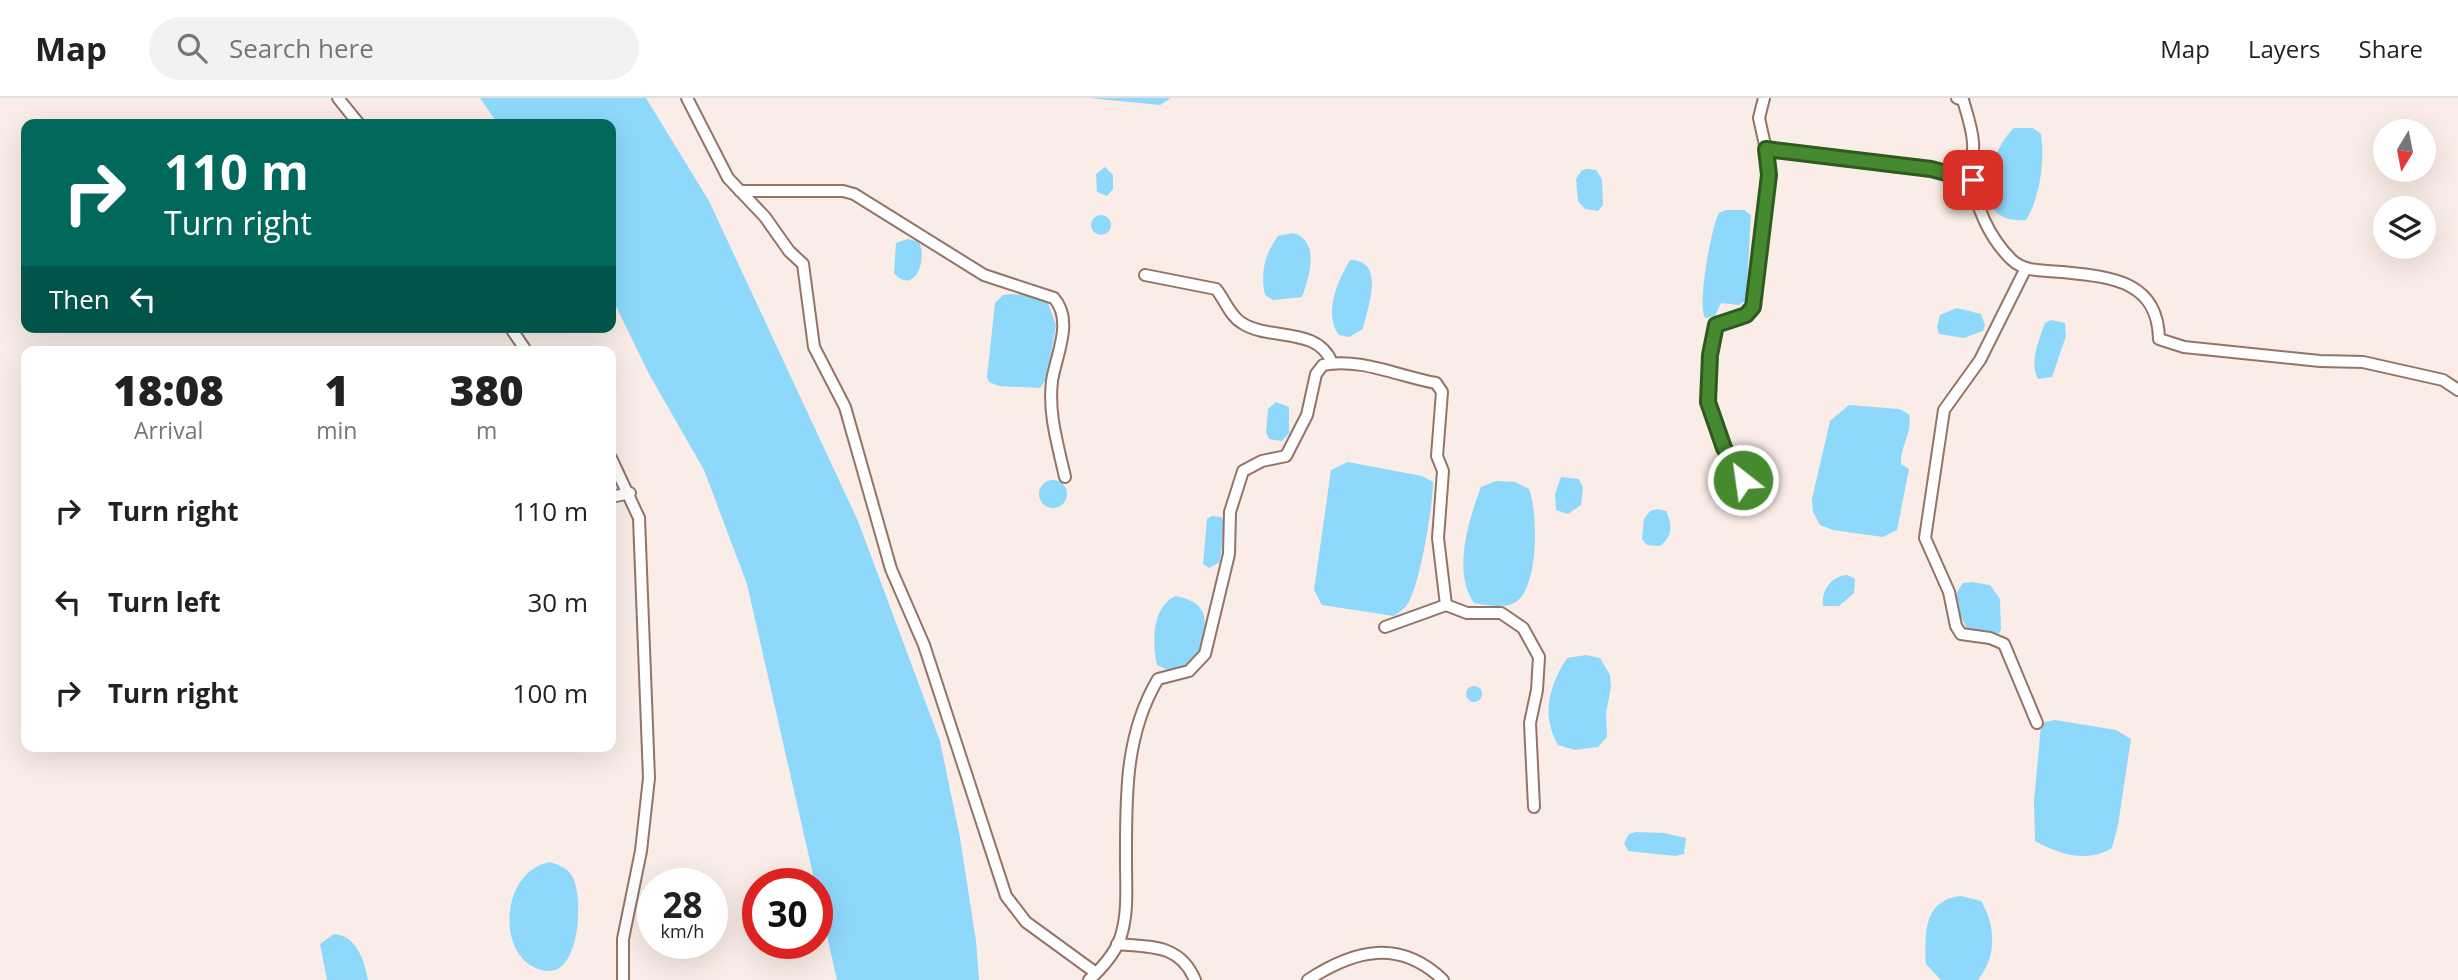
<!DOCTYPE html>
<html lang="en">
<head>
<meta charset="utf-8">
<style>
  body { margin:0; font-family:"Open Sans",sans-serif; background:#f2f2f2; color:#222; height:100vh; display:flex; flex-direction:column; font-size:26px; white-space:nowrap }
  * { box-sizing:border-box; margin:0 }
  p { font-size:23px; color:#767676 }
  .icon { flex:none; width:38px; height:38px; fill:none; stroke:currentColor; stroke-width:2; stroke-linecap:round; stroke-linejoin:round }
  .map { position:relative; flex:1; overflow:hidden }
  .side { position:absolute; left:21px; top:248px; width:595px; height:406px; display:flex; flex-direction:column; background:#fff; border-radius:14px; box-shadow:0 7px 28px #0002 }
  .side>* { flex:none }
  .hud { position:absolute; left:21px; top:21px; width:595px; height:214px; border-radius:14px; box-shadow:0 7px 28px #0002; background:#00695c; color:#fff; overflow:hidden }
  .needle { width:46px; rotate:190deg }
  .buttons { position:absolute; left:2373px; top:21px; display:grid; gap:14px }
  .buttons a { display:grid; place-items:center; width:63px; height:63px; border-radius:50%; background:#fff; box-shadow:0 7px 28px #0002; font-size:35px }
  .speed { position:absolute; left:637px; top:770px; display:flex; gap:14px; font-size:35px; font-weight:700; text-align:center }
  .speed>* { display:grid; place-content:center; width:91px; height:91px; border-radius:50%; background:#fff; box-shadow:0 7px 28px #0002; line-height:1 }
  .speed small { font-size:18px; font-weight:400 }
  .speed .limit { border:10px solid #d22; background:#fff; color:#111 }
  .pin { position:absolute; display:grid; place-items:center; width:60px; height:60px; color:#fff; margin:-30px; border-radius:14px; box-shadow:0 4px 10px #0006 }
  .me { position:absolute; width:77px; margin:-38px; rotate:330deg; stroke-linejoin:round; filter:drop-shadow(0 0 5px #0008) }
  .turn { display:flex; align-items:center; gap:24px; height:147px; padding:0 28px; font-size:32px }
  .turn .icon { width:91px; height:91px; stroke-width:2.5 }
  .turn b { display:block; font-size:49px; line-height:60px }
  .then { display:flex; align-items:center; height:66px; padding:0 28px; background:#0003; gap:14px; font-size:26px }
  .eta { display:flex; justify-content:space-evenly; align-items:center; height:119px; text-align:center }
  .eta b { font-size:42px; font-weight:800; line-height:49px }
  ul { padding:0; list-style:none }
  li { display:flex; align-items:center; gap:21px; height:91px; padding:0 28px }
  li div { flex:1 }
  li b { display:block; font-size:26px }
  li em { font-style:normal }
  header { display:flex; align-items:center; gap:42px; box-sizing:border-box; height:98px; padding:0 35px; background:#fff; border-bottom:2px solid #e0e0e0 }
  header strong { font-size:33px }
  nav { display:flex; gap:38px; margin-inline-start:auto; font-size:24px }
  .search { width:490px; height:63px; background:#f2f2f2; display:flex; align-items:center; gap:18px; box-sizing:border-box; padding:0 24px; border-radius:38px; color:#767676; font-size:26px }
  .map>svg:first-child { display:block }
</style>
</head>
<body>
<header>
<strong>Map</strong>
<div class="search"><svg class="icon" aria-label="search" viewBox="0 0 24 24"><circle cx="10" cy="10" r="6"/><path d="M15 15l6 6"/></svg>Search here</div>
<nav><a>Map</a><a>Layers</a><a>Share</a></nav>
</header>
<div class="map">
<svg width="2458" height="882" viewBox="0 0 2458 882">
  <rect width="100%" height="100%" fill="#faece6"/>
  <g fill="#8ed9fb">
    <polygon points="480,0 646,0 709,103 858,423 940,643 960,740 976,843 979,882 837,882 747,486 704,372 649,276 611,198 611,26 498,26"/>
    <polygon points="1089,0 1171,0 1160,7"/>
    <path d="M2014,30h19l8,6c4,26 -1,64 -15,86 -58,6 -39,-67 -12,-92z"/>
    <polygon points="1105,69 1113,77 1113,91 1107,98 1097,94 1096,76"/>
    <polygon points="1588,71 1596,72 1602,81 1603,107 1598,113 1585,111 1578,103 1576,81 1582,72"/>
    <path d="M1726,112h18l7,5 -5,85 -7,5 -18,-2 -6,13 -10,2c-8,-12 6,-91 14,-105z"/>
    <circle cx="1101" cy="127" r="10"/>
    <path d="M1293,135c27,8 17,42 9,64l-29,3 -8,-5c-5,-23 0,-41 13,-59z"/>
    <path d="M908,141l11,3c9,18 -5,54 -25,31l2,-30z"/>
    <path d="M1350,162c36,0 18,47 13,69l-14,8 -10,-2c-16,-21 -1,-55 11,-75z"/>
    <polygon points="1011,196 1030,198 1048,205 1056,227 1047,280 1040,290 999,288 989,284 987,279 995,205 1003,197"/>
    <polygon points="1957,210 1981,216 1985,227 1983,233 1964,240 1939,236 1937,229 1940,217"/>
    <path d="M2051,222l14,3 1,13 -14,41 -14,2c-9,-15 1,-40 7,-56z"/>
    <polygon points="1276,304 1289,309 1289,335 1282,343 1269,341 1266,334 1268,311"/>
    <path d="M1849,307l50,4 10,5c4,19 -9,32 -8,50l8,5 -12,61 -14,7 -50,-7 -13,-5 -7,-13 -1,-13 18,-78z"/>
    <path d="M1348,364l74,14 11,6c0,24 -13,104 -26,123 -3,4 -9,8 -13,11l-72,-11 -8,-15 17,-120z"/>
    <polygon points="1561,379 1579,381 1583,390 1581,407 1568,416 1556,412 1555,396"/>
    <circle cx="1053" cy="396" r="14"/>
    <path d="M1496,383l19,1 14,7c9,22 11,105 -17,115 -10,4 -28,1 -38,-1 -22,-31 -5,-84 7,-116z"/>
    <path d="M1657,411l9,2c7,15 6,26 -6,35l-13,-1 -5,-6 2,-20 6,-8z"/>
    <polygon points="1212,418 1221,419 1225,423 1220,464 1209,470 1203,466 1207,421"/>
    <path d="M1847,477l8,4 -1,14 -15,13h-16c-2,-15 8,-30 24,-31z"/>
    <path d="M1972,484l18,3 10,14 1,31 -2,3 -32,-3c-5,-16 -20,-28 -4,-47z"/>
    <path d="M1175,498c29,5 35,20 26,47 -2,7 -4,15 -9,20 -4,5 -13,7 -20,9l-15,-7c-5,-24 -5,-57 18,-69z"/>
    <path d="M1586,557l14,3 10,17 1,12 -5,26 1,24 -9,10 -23,3 -17,-5c-17,-30 -9,-59 9,-87z"/>
    <circle cx="1474" cy="596" r="8"/>
    <path d="M2055,622l61,10 15,9 -13,86 -6,23c-25,15 -52,7 -77,-7l-1,-40 7,-75 4,-4z"/>
    <polygon points="1636,734 1664,735 1686,740 1684,756 1675,758 1628,753 1624,745 1629,736"/>
    <path d="M550,764c9,3 17,6 22,14 12,20 8,96 -23,95 -53,-2 -53,-99 1,-109z"/>
    <path d="M1961,798l20,5c15,25 16,55 -3,79h-37l-15,-16c-1,-30 -3,-64 35,-68z"/>
    <path d="M334,836c23,2 30,26 34,46h-41l-7,-36z"/>
  </g>
  <g fill="none" stroke-linecap="round" stroke-linejoin="round">
    <defs>
      <g id="minor">
        <polyline points="338,0 359,26"/>
        <polyline points="687,0 728,80 765,119 789,153 803,166 814,249 845,309 891,471 924,547 1006,798 1026,824 1096,875"/>
        <path d="M1957,0l6,2c4,14 9,28 10,42 1,11 -2,22 -1,32 2,31 18,65 40,86 14,13 34,10 51,12 49,5 95,9 96,67l25,8 136,14 43,1 80,18 15,10"/>
        <polyline points="1766,51 1931,71 1973,82"/>
        <path d="M740,93h103l11,3 130,81 70,23c20,23 2,57 -2,83 -4,33 6,64 13,96"/>
        <polyline points="2026,170 1980,262 1944,312 1925,440 1949,494 1956,528 1961,536 1990,540 2004,546 2037,625"/>
        <path d="M1145,177l71,14c9,11 14,27 26,34 27,18 76,3 90,40"/>
        <polyline points="510,229 527,254"/>
        <polyline points="611,360 639,420 649,680 641,753 623,841 623,882"/>
        <polyline points="1743,382 1724,350 1708,305 1710,257 1716,227 1746,217 1753,209 1769,65 1759,20 1764,0"/>
        <polyline points="611,399 630,395"/>
        <polyline points="1385,529 1446,507"/>
        <path d="M1117,846c34,3 63,0 78,36"/>
        <path d="M1089,882c13,-12 29,-29 33,-48 6,-21 4,-47 4,-70 0,-63 -2,-126 32,-183l31,-8 16,-17 24,-100 1,-42 13,-41 19,-10 24,-5 21,-41 9,-41 7,-9c36,-8 78,12 113,18l6,9 -5,64 6,15 -5,67 8,67 21,8h34l22,15 16,29 -2,33 -7,33 4,84"/>
        <path d="M1308,882c46,-30 91,-42 135,0"/>
      </g>
    </defs>
    <use href="#minor" stroke="#947467" stroke-width="14"/>
    <use href="#minor" stroke="#fff" stroke-width="10"/>
  </g>
  <g fill="none" stroke-linecap="round" stroke-linejoin="round">
    <defs>
      <polyline id="route" points="1743,382 1724,350 1708,304 1710,257 1716,227 1746,217 1753,209 1769,77 1766,51 1931,71 1973,82"/>
    </defs>
    <use href="#route" stroke="#2e5a1f" stroke-width="18"/>
    <use href="#route" stroke="#468a2f" stroke-width="12"/>
  </g>
</svg>
<div class="buttons">
<a><svg class="needle" viewBox="-14 -14 28 28"><path d="M0-13l5 13h-10z" fill="#e53935"/><path d="M0 13l5-13h-10z" fill="#767676"/></svg></a>
<a><svg class="icon" aria-label="layers" viewBox="0 0 24 24"><path d="M12 4l9 5-9 5-9-5zM3 14l9 5 9-5"/></svg></a>
</div>
<div class="speed"><div>28<small>km/h</small></div><div class="limit">30</div></div>
<div class="pin" style="left:1973px;top:82px;background:#d93025"><svg class="icon" aria-label="arrive" viewBox="0 0 24 24"><path d="M6 21V4h12l-3 4 3 4H6"/></svg></div>
<svg class="me" style="left:1743px;top:382px" viewBox="-20 -20 40 40"><circle r="17" fill="#468a2f" stroke="#fff" stroke-width="3"/><path d="M0-11L8 9 0 5-8 9z" fill="#fff"/></svg>
<div class="hud">
<div class="turn"><svg class="icon" aria-label="right" viewBox="0 0 24 24"><path d="M7 20v-9h11M14 6l5 5-5 5"/></svg><div><b>110 m</b>Turn right</div></div>
<div class="then">Then<svg class="icon" aria-label="left" viewBox="0 0 24 24"><path d="M17 20v-9H6M10 6l-5 5 5 5"/></svg></div>
</div>
<section class="side">
<div class="eta">
<div><b>18:08</b><p>Arrival</p></div>
<div><b>1</b><p>min</p></div>
<div><b>380</b><p>m</p></div>
</div>
<ul>
<li><svg class="icon" aria-label="right" viewBox="0 0 24 24"><path d="M7 20v-9h11M14 6l5 5-5 5"/></svg><div><b>Turn right</b></div><em>110 m</em></li>
<li><svg class="icon" aria-label="left" viewBox="0 0 24 24"><path d="M17 20v-9H6M10 6l-5 5 5 5"/></svg><div><b>Turn left</b></div><em>30 m</em></li>
<li><svg class="icon" aria-label="right" viewBox="0 0 24 24"><path d="M7 20v-9h11M14 6l5 5-5 5"/></svg><div><b>Turn right</b></div><em>100 m</em></li>
</ul>
</section>
</div>
</body>
</html>
